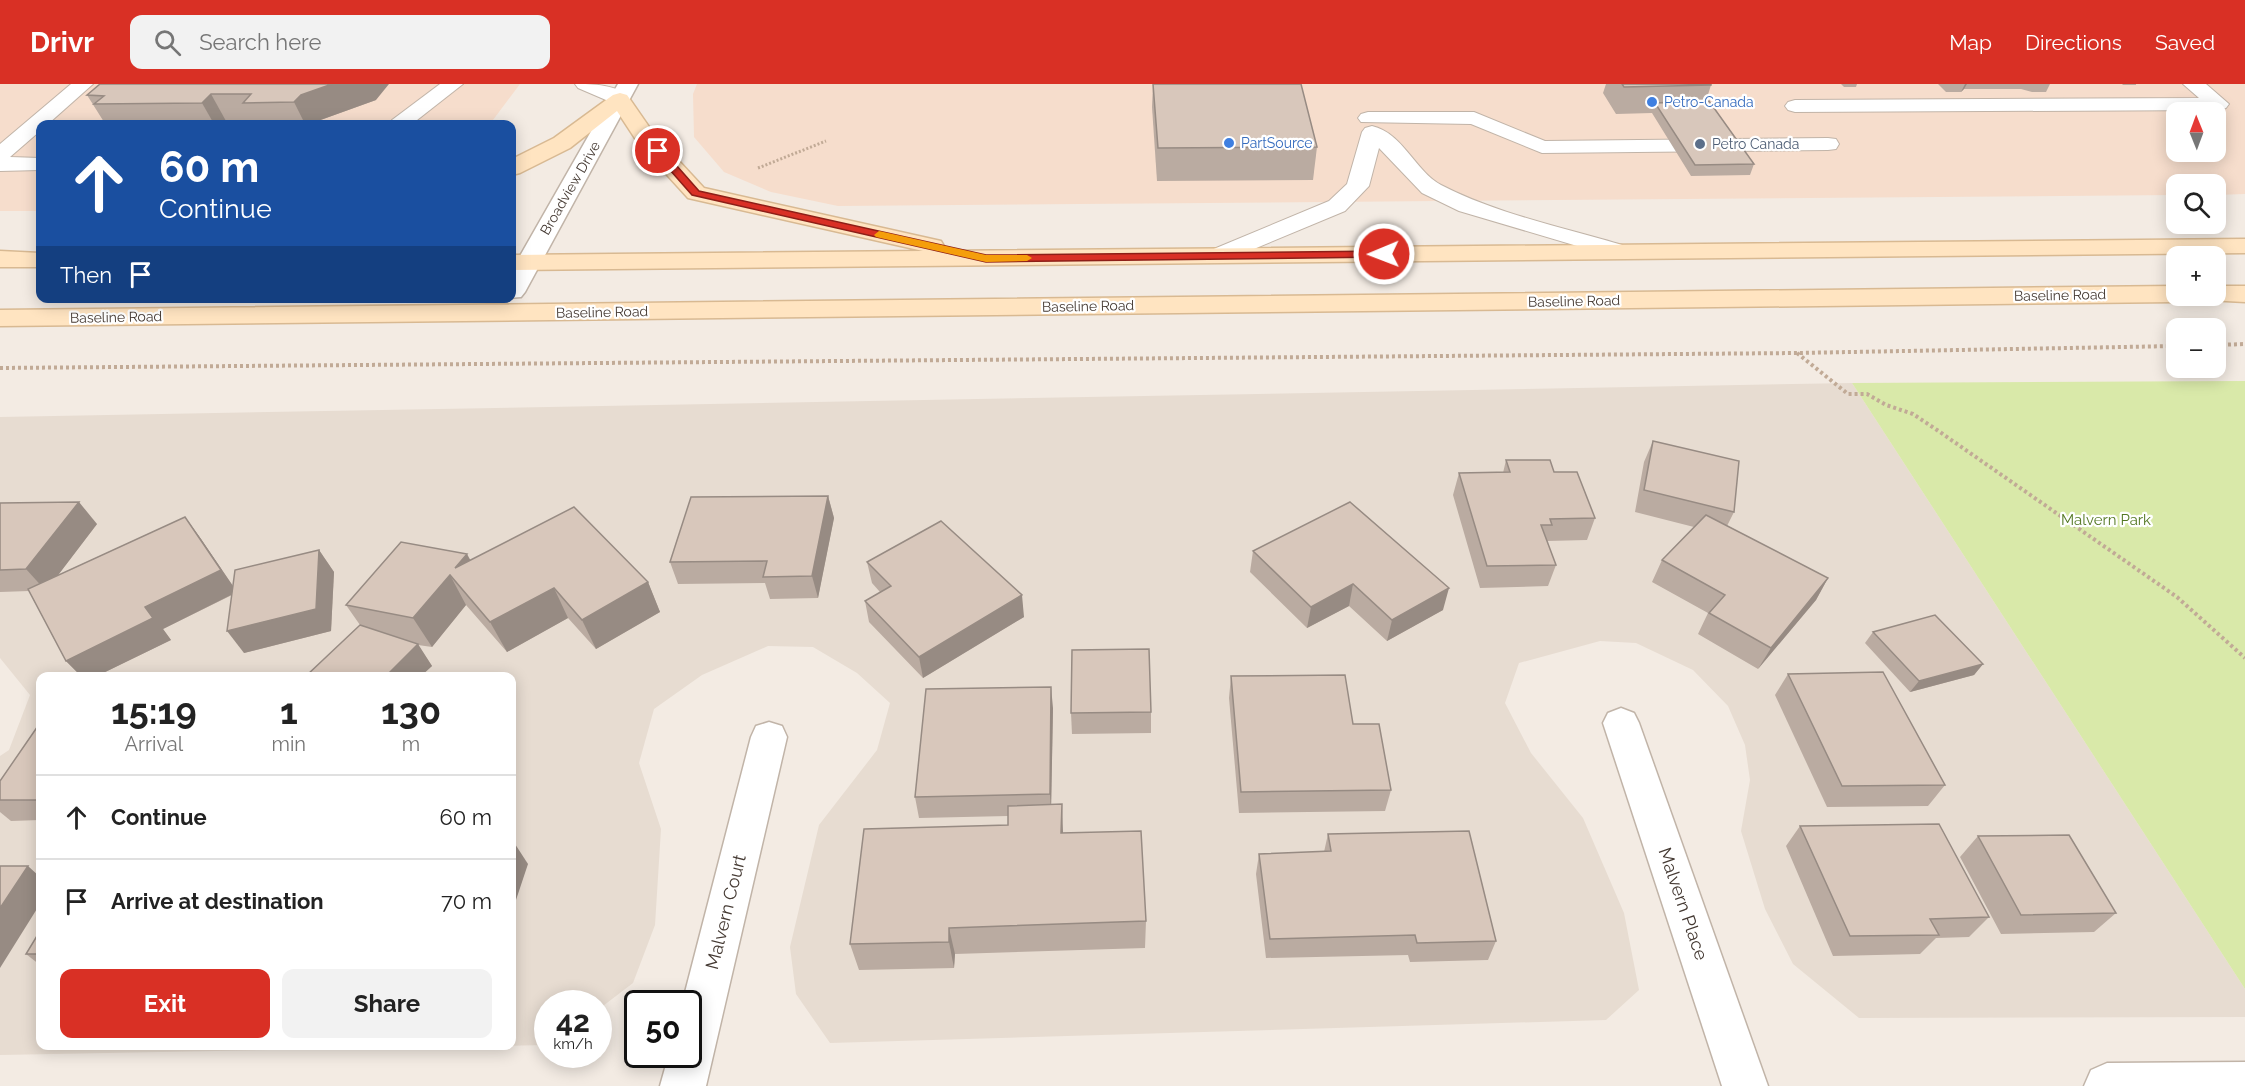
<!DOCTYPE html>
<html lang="en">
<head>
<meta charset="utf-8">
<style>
  body { margin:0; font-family:Raleway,sans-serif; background:#f2f2f2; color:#222; height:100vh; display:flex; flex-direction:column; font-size:22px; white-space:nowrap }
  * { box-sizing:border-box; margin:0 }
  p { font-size:20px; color:#767676 }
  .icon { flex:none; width:33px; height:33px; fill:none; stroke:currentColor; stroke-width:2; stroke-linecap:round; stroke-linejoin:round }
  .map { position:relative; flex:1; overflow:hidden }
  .details { position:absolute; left:36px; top:588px; width:480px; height:378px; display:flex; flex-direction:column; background:#fff; border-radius:12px; box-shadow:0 3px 15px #0003 }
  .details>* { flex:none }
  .banner { position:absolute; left:36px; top:36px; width:480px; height:183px; border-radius:12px; box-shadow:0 3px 15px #0003; background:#1a4fa0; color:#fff; overflow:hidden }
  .needle { width:39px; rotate:359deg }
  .buttons { position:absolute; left:2166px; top:18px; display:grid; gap:12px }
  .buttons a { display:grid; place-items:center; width:60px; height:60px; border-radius:12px; background:#fff; box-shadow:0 3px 15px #0003; font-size:30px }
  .speed { position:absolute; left:534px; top:906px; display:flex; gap:12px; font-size:30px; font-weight:700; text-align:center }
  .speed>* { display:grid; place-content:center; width:78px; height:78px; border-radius:50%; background:#fff; box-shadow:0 3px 15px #0003; line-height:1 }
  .speed small { font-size:15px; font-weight:400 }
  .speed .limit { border:3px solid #111; border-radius:9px; background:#fff; color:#111 }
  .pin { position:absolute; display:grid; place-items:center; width:51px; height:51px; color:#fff; margin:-26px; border:3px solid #fff; border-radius:50%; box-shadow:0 2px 6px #0007 }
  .me { position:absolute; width:66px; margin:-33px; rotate:269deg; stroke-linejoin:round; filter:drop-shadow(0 0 4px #0008) }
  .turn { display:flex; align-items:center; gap:21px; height:126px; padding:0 24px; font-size:27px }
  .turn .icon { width:78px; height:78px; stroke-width:2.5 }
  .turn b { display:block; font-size:42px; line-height:51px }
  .then { display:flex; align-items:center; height:57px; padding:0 24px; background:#0003; gap:12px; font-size:22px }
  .eta { display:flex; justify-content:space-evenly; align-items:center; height:102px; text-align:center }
  .eta b { font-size:36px; font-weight:700; line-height:42px }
  .action { display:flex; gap:12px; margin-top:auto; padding:12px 24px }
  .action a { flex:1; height:69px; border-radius:12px; background:#d93025; color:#fff; font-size:24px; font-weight:700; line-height:69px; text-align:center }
  .action a+a { background:#f2f2f2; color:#222 }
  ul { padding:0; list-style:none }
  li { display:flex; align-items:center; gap:18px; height:84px; padding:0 24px; border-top:2px solid #e0e0e0 }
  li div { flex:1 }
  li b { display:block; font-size:22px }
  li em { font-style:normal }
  header { display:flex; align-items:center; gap:36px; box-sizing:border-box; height:84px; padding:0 30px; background:#d93025; color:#fff }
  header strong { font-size:28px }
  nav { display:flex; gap:33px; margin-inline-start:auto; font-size:21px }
  .search { width:420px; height:54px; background:#f2f2f2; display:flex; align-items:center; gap:15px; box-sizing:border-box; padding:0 21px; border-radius:12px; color:#767676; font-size:22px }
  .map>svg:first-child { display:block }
</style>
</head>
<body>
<header>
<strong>Drivr</strong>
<div class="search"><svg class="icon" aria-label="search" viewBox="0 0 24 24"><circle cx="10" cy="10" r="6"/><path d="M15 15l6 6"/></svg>Search here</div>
<nav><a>Map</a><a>Directions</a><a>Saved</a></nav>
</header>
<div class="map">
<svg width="2245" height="1002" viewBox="0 0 2245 1002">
  <rect width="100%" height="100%" fill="#f3ebe3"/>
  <path fill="#e7dcd1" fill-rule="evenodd" d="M1852,299l393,606v28l-386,1 -66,-54 -28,-55 -24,-78 9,-51 -5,-35 -17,-39 -35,-36 -57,-27 -36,-2 -81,22 -14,40 26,50 52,65 41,95 15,77 -33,30 -776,23 -34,-49 -6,-47 29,-122 58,-75 13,-47 -33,-30 -44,-26 -45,-1 -66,29 -48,34 -15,54 22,66 -6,96 -22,58 -34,26 -1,-5h-50l-1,41 -547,10v-299l9,-6 21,-55 -30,-37v-241zM40,592h472v370h-472z"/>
  <g fill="#f6ddcc" fill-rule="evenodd">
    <polygon points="0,0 520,0 490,40 40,40 40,127 0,127"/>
    <path d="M697,0h1548v110l-29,1v-11h-40v11l-1338,11 -67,-14 -47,-20 -30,-35 -1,-43zM2176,28h40v40h-40z"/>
  </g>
  <polygon fill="#d9e9a9" points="2245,297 2245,905 1852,299"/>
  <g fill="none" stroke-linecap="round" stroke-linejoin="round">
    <defs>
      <g id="service">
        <polygon points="71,0 93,0 48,40 40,40 40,47 10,73 40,74 40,86 0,87 0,60"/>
        <polygon points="440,0 463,0 412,40 389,40 392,36"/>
        <path d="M575,0c17,0 44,0 55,15l-3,4h-14l-35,-15z"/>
        <polygon points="2183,0 2206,0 2229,20 2226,24 2219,26 1795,28 1788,26 1785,22 1788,18 1795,16 2199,14"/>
        <polygon points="1368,28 1474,28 1545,57 1828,54 1836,55 1839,60 1836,65 1828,66 1542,69 1471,40 1361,38 1358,34 1361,30"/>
        <path d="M1372,42c31,7 43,45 69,59 58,30 126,43 188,62l4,5 -4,5 -8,2 -162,-48 -37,-18 -43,-45 -10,38 -24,25 -120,50 -8,2 -8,-2 -4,-5 4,-5 120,-50 18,-17 15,-52 3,-4z"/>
      </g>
      <g id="minor">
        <polygon points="618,0 638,0 525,208 521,213 507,214 512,214 512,186"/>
        <polygon points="1621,624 1634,629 1639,639 1768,1002 1722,1002 1603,639 1608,629"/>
        <polygon points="769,638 782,642 787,653 706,1002 660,1002 669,970 688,970 688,920 682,920 751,653 756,642"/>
        <polygon points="2245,978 2245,1002 2084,1002 2091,986 2107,979"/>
      </g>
      <g id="secondary">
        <polygon points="620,9 627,11 654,50 704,104 941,157 944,162 941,167 2245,155 2245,169 512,186 512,171 923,167 688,114 638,59 617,27 570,64 520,89 512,91 512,75 554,54 613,11"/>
        <polygon points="0,167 40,169 40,183 0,183"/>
        <polygon points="2176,202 2176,212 2188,212 2185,216 2176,218 0,242 0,226"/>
        <polygon points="2216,202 2245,202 2245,218 2207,216 2204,212 2216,212"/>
      </g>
    </defs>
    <use href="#service" stroke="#c1b4a8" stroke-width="2"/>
    <use href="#minor" stroke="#c1b4a8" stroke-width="3"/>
    <use href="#secondary" stroke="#d8b992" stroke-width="3"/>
    <polyline stroke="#c1aa96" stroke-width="3" stroke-dasharray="2 2" stroke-linecap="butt" points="758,84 826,57"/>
    <g stroke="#c1aa96" stroke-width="4" stroke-dasharray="3 3" stroke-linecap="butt">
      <polyline points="2216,261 2245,260"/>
      <polyline points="1797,269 1848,310 1867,310 1886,321 1913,330 1937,346 2177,513 2245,574"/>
      <polyline points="0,284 1797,269 2176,262"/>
    </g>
    <use href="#service" fill="#fff" fill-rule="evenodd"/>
    <use href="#minor" fill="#fff" fill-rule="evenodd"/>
    <use href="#secondary" fill="#ffe4c1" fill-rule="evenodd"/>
  </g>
  <g fill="#baaba1">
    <polygon points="100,0 376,16 315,38 312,40 255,40 253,37 226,37 223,40 107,40 106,38 104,38 87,11"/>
    <polygon points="1153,0 1301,0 1317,63 1313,96 1157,97 1152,23"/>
    <polygon points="1606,0 1711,0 1711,1 1706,17 1754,80 1750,91 1691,92 1652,29 1616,30 1603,9"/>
    <polygon points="1841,0 1857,0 1856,3 1844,3"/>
    <polygon points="1938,0 2050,0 2046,8 2032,8 2021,5 1964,5 1961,8 1946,8"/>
    <polygon points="2122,0 2136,0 2136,1 2123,1"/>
    <polygon points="1653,357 1734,428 1727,442 1828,494 1816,516 1758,585 1698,550 1708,529 1652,498 1662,476 1694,443 1635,428 1644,378"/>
    <polygon points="1506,376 1554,388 1595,434 1587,456 1547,457 1556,481 1548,502 1480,504 1453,411 1459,389 1503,389"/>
    <polygon points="828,412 834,434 818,514 770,515 765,499 678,500 670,478"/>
    <polygon points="0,419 97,440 58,491 185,433 201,455 233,502 319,466 334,488 331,547 244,569 232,511 163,545 171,556 97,592 81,592 66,577 29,507 0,508"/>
    <polygon points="1253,467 1443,526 1387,557 1349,522 1307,544 1250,488"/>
    <polygon points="470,476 648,498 660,528 596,565 568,534 507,568 466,521 432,563 418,561 432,582 421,592 306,592 360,541 346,521"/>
    <polygon points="867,478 1024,533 923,594 869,538 865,517 880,508 872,499"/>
    <polygon points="1873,548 1983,580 1974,591 1910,608 1865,559"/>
    <polygon points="1788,590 1945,701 1928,722 1827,723 1775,611"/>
    <polygon points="1231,592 1353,640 1391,706 1385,727 1239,729 1229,614"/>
    <polygon points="1053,624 1051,720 1063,749 1146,837 1145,864 955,870 954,884 859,886 850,860 1008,741 1008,732 919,734 915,713"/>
    <polygon points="1151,628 1151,649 1072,650 1071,629"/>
    <polygon points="40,639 40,736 11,737 0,728 0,697"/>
    <polygon points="1800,742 1989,833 1969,853 1936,854 1920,870 1833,872 1786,762"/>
    <polygon points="1328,750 1496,857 1488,876 1410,878 1408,871 1266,874 1256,790 1259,770 1324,768"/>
    <polygon points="1978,752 2116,829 2094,848 2001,850 1960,773"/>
    <polygon points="40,847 40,881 26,870"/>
  </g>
  <g fill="#978b83">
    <polygon points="332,0 389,0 376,16 315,38 312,40 305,40 294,18 301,11"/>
    <polygon points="1965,0 1967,0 1964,5 1961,8"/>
    <polygon points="211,10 226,37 223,40 214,40 202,19"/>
    <polygon points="828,412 834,434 818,514 812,492"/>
    <polygon points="79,418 97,440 46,507 26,485"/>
    <polygon points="185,433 201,455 237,508 163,545 171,556 97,592 81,592 66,577 145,523"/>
    <polygon points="319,466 334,488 331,547 244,569 227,547"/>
    <polygon points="467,470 483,499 455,484"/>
    <polygon points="450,491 466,521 432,563 413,534"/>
    <polygon points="1828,494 1816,516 1758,585 1771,564"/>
    <polygon points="648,498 660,528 596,565 582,536"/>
    <polygon points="1353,500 1349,522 1307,544 1311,523"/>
    <polygon points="554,504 568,534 507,568 490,538"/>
    <polygon points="1449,504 1443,526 1387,557 1392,536"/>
    <polygon points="1022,511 1024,533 923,594 919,573"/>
    <polygon points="418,560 432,582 421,592 386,592"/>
    <polygon points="1983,580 1974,591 1910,608 1919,597"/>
    <polygon points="1051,603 1053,624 1051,731 1050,710"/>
    <polygon points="1062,720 1063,748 1063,776 1061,749"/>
    <polygon points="515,760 528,780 512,828 512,768"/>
    <polygon points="28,782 40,793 40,820 0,884 0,824"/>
    <polygon points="949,844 955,870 954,884 949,858"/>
  </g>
  <g fill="#d8c7bb" stroke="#978b83" stroke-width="1.5">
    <polygon points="100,0 332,0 301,11 294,18 243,19 251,10 211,10 202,19 94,20 104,12 87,11"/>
    <polygon points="1153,0 1301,0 1317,63 1158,64"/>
    <polygon points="1622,0 1711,0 1711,1 1624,3"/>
    <polygon points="1709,17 1754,80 1695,81 1655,19"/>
    <polygon points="1653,357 1739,377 1734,428 1644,406"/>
    <polygon points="1506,376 1550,376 1554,388 1577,388 1595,434 1550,435 1552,441 1541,441 1556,481 1487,482 1459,389 1510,388"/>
    <polygon points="828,412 812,492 763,493 767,477 670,478 691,413"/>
    <polygon points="79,418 26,485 0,486 0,419"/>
    <polygon points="1350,418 1449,504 1392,536 1353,500 1311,523 1253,467"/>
    <polygon points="574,423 648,498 582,536 554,504 490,538 450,491 413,534 346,521 401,458 467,470 455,484"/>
    <polygon points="1706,431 1828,494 1771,564 1709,529 1725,511 1662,476"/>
    <polygon points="185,433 221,486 145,523 153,534 66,577 28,505"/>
    <polygon points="941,437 1022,511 919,573 865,517 891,502 867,478"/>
    <polygon points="319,466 316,525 227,547 235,486"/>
    <polygon points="1935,531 1983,580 1919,597 1873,548"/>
    <polygon points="360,541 418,560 386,592 306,592"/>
    <polygon points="1149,565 1151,628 1071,629 1072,566"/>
    <polygon points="1883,588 1945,701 1842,702 1788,590"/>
    <polygon points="1345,591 1353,640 1379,640 1391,706 1241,708 1231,592"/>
    <polygon points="1051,603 1050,710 915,713 926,605"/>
    <polygon points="40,639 40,716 0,716 0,697"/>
    <polygon points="1062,720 1061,749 1141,747 1146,837 949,844 949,858 850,860 864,745 1008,741 1008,722"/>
    <polygon points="1939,740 1989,833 1930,835 1939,851 1850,852 1800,742"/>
    <polygon points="1469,747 1496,857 1417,859 1415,851 1270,855 1259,770 1331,767 1328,750"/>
    <polygon points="2069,751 2116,829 2021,831 1978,752"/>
    <polygon points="512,760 515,760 512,768"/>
    <polygon points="0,782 28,782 0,824"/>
    <polygon points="40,847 40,870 26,870"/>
  </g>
  <polygon fill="#d93025" stroke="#8d1f18" stroke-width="1.5" points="655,65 662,65 699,107 986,171 1384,167 1389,170 1384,173 986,178 692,111 655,69"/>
  <polygon fill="#f59e0b" points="879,147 986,171 1027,171 1032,174 1027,177 986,178 876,153 874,151"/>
  <g fill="#3f7fe0" stroke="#fff" stroke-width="2">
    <circle cx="1652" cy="18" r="6"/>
    <circle cx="1229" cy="59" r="6"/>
  </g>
  <circle fill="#5c6f8a" stroke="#fff" stroke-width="2" cx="1700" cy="60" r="6"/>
  <g text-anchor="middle" stroke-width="4.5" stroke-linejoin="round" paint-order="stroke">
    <g font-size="14" fill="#366cbe" stroke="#fff" text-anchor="start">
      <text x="1664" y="23">Petro-Canada</text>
      <text x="1241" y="64">PartSource</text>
    </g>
    <g font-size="14" fill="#4e5e75" stroke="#fff" text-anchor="start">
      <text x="1712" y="65">Petro Canada</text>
    </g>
    <g font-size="14" fill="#453a33" stroke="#fff">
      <text transform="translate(570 104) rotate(-60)" y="5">Broadview Drive</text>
      <text transform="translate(2060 211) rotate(-1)" y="5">Baseline Road</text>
      <text transform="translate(1574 217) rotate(-1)" y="5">Baseline Road</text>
      <text transform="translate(1088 222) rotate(-1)" y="5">Baseline Road</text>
      <text transform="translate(602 228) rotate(-1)" y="5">Baseline Road</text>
      <text transform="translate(116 233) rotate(-1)" y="5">Baseline Road</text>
    </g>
    <g font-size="15" fill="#547824" stroke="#fff">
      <text x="2106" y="441">Malvern Park</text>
    </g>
    <g font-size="18" fill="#453a33" stroke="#fff">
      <text transform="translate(1683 820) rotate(71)" y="6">Malvern Place</text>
      <text transform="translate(726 828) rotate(-76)" y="6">Malvern Court</text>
    </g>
  </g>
</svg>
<div class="buttons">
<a><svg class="needle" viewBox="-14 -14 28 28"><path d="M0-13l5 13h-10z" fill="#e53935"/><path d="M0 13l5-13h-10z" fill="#767676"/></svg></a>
<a><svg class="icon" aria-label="search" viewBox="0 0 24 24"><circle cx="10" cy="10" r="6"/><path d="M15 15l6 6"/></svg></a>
<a>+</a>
<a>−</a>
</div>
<div class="speed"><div>42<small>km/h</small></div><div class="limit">50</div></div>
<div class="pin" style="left:658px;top:67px;background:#d93025"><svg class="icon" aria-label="arrive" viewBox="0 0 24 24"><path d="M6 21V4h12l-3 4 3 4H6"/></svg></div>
<svg class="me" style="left:1384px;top:170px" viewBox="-20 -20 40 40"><circle r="17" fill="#d93025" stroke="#fff" stroke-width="3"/><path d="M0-11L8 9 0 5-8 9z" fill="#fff"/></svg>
<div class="banner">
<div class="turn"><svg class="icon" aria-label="ahead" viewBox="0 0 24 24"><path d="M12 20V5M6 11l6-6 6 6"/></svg><div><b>60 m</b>Continue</div></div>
<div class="then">Then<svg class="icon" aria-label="arrive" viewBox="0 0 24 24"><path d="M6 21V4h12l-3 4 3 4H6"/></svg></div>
</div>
<section class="details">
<div class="eta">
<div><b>15:19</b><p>Arrival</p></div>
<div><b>1</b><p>min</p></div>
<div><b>130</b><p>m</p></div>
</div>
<ul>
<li><svg class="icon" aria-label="ahead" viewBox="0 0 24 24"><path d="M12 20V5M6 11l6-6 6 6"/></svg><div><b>Continue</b></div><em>60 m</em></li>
<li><svg class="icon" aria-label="arrive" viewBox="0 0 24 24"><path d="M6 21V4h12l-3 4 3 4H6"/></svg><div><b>Arrive at destination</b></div><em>70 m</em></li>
</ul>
<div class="action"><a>Exit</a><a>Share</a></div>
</section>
</div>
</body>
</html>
